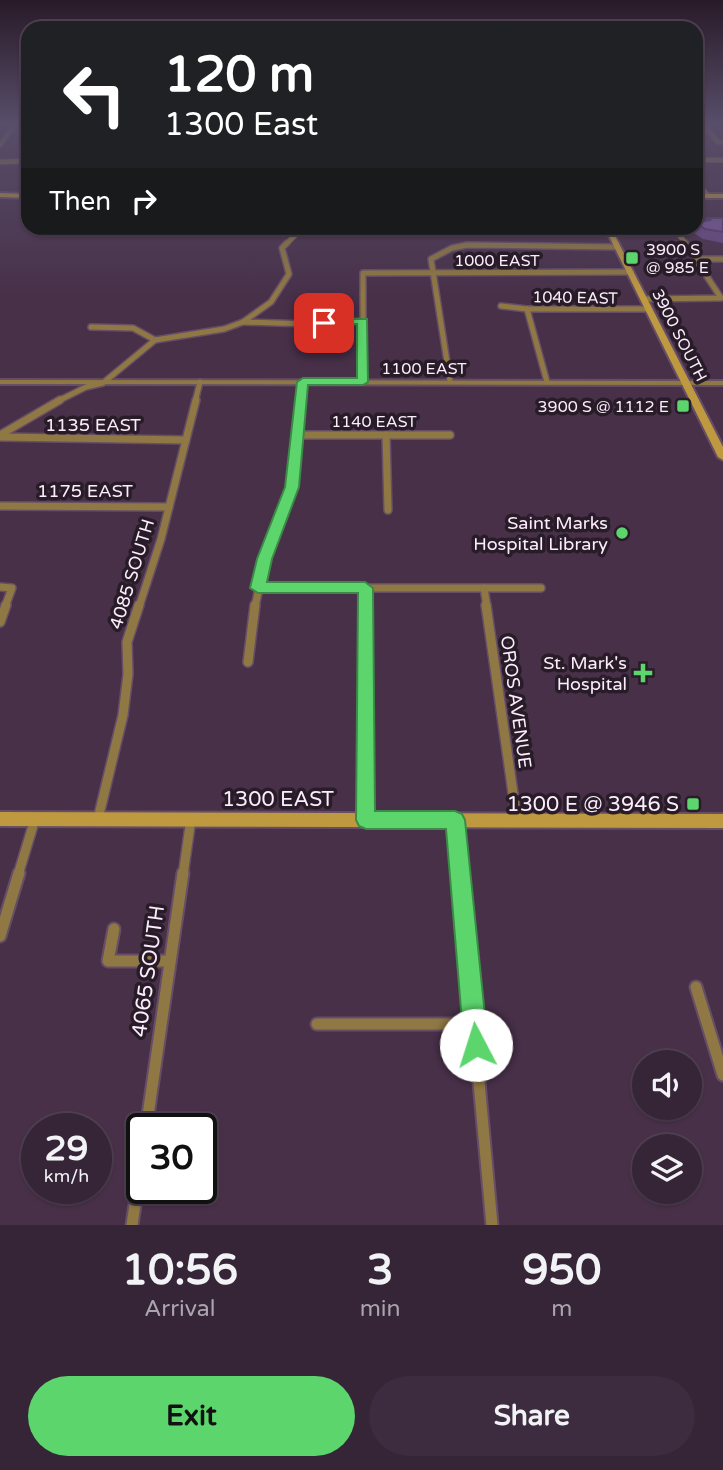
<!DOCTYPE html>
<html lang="en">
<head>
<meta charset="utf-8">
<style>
  body { margin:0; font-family:"Varela Round",sans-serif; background:#3d2c3f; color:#f1f3f6; height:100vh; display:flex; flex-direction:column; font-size:26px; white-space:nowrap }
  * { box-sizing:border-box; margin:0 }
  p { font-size:23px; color:#aaa4ad }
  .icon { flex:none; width:38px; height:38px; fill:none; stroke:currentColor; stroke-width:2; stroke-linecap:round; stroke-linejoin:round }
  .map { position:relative; height:1225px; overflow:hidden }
  .panel { display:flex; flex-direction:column; background:#362437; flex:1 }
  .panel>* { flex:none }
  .hud { position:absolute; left:21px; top:21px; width:682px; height:214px; border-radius:21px; box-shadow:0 2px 5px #0004,0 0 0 2px #504152; background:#202124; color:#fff; overflow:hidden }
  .fabs { position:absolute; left:632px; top:1050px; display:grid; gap:14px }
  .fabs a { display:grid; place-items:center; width:70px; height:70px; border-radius:50%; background:#362437; box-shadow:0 2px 5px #0004,0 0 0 2px #504152; font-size:35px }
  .speed { position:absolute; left:21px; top:1113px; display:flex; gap:14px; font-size:35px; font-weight:700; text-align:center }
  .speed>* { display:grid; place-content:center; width:91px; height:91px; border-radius:50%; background:#362437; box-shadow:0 2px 5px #0004,0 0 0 2px #504152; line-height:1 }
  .speed small { font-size:18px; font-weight:400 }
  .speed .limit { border:4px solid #111; border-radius:10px; background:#fff; color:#111 }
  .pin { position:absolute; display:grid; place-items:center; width:60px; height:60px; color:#fff; margin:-30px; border-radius:14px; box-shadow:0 4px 10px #0006 }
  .me { position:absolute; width:77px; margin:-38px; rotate:355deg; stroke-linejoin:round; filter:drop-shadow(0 0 5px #0008) }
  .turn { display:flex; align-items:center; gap:24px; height:147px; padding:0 28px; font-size:32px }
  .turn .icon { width:91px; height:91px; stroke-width:2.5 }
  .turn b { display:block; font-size:49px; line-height:60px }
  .then { display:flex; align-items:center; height:66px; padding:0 28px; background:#0003; gap:14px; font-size:26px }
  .eta { display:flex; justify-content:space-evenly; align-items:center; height:119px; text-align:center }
  .eta b { font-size:42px; font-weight:700; line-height:49px }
  .action { display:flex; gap:14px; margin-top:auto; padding:14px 28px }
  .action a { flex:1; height:80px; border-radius:42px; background:#5cd56d; color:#111; font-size:28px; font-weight:700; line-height:80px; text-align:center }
  .action a+a { background:#3d2c3f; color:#f1f3f6 }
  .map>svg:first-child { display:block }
</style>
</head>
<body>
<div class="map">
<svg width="723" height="1225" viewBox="0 0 723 1225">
  <rect width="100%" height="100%" fill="#483049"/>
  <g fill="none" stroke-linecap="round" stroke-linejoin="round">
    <defs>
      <g id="minor-far4">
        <polyline points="703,124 718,142 723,142"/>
        <polyline points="0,145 12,129 11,124"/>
        <polyline points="708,160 723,160"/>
        <polyline points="0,162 28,161"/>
        <polyline points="696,181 708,196"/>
        <polyline points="675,228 686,245"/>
        <polyline points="285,245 303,228"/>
      </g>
      <g id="minor-far3">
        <polyline points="698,259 723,259"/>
        <polyline points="644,299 721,298 685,243"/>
        <polyline points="501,306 527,309 649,309"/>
        <polyline points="527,309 547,382"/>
        <polyline points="243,322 309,324 363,321"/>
        <polyline points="91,327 133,328 155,340"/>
        <polyline points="450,381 431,259 452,248 467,245 618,247"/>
        <polyline points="363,382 363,273 631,272"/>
        <polyline points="56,402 86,387 103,383 155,340 224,329 243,322 271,302 289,274 282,248 287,243"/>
        <polyline points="195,402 200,382"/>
        <polyline points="301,402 303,382"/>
      </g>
      <g id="minor-far2">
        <polyline points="0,435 60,400"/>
        <polyline points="298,435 450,435"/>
        <polyline points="386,435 388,510"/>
        <polyline points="0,437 186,440"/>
        <polyline points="0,506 169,507"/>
        <polyline points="0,587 12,588 5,607"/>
        <polyline points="258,588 541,588"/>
        <polyline points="365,588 365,607"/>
        <polyline points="484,588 487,607"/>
        <polyline points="139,607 161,539 196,400"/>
        <polyline points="255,607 265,559 292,487 301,400"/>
      </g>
      <g id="minor-far1">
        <polyline points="365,605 366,820"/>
        <polyline points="486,605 517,821"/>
        <polyline points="0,622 6,605"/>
        <polyline points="248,662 255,605"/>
        <polyline points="98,819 123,715 128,674 127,642 139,605"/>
        <polyline points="455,820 460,875"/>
        <polyline points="18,875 35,819"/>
        <polyline points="183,875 191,819"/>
      </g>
      <g id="minor">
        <polyline points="460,873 492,1225"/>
        <polyline points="114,929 108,961 170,961"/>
        <polyline points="0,936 19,873"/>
        <polyline points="696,987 723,1075"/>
        <polyline points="317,1024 474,1024"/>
        <polyline points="146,1129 183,873"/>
        <polyline points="132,1225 142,1157"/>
      </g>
      <polygon id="tertiary" points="0,380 723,381 723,385 0,384"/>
      <g id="secondary">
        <polygon points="0,193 28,194 28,198 0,197"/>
        <rect x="696" y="194" width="27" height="4"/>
        <polygon points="605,228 611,228 723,447 723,460 718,457"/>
        <polygon points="0,812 723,814 723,828 0,826"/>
      </g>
    </defs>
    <use href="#minor-far4" stroke="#654e66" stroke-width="6"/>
    <use href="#minor-far3" stroke="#654e66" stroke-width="8"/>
    <use href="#minor-far2" stroke="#654e66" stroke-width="10"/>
    <use href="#minor-far1" stroke="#654e66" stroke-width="12"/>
    <use href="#minor" stroke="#654e66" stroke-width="15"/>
    <use href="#tertiary" stroke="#654e66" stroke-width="4"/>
    <use href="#secondary" stroke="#654e66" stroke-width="4"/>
    <use href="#minor-far4" stroke="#8f7843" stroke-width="4.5"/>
    <use href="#minor-far3" stroke="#8f7843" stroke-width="5"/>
    <use href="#minor-far2" stroke="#8f7843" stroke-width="7"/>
    <use href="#minor-far1" stroke="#8f7843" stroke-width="9"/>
    <use href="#minor" stroke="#8f7843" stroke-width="11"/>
    <use href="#tertiary" fill="#8f7843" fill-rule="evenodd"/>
    <use href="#secondary" fill="#be9940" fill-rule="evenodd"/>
  </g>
  <polygon fill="#694c86" points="706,218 723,218 723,243 703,239 694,233 695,228 696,228 697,223 705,221"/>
  <polygon fill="#7a589c" stroke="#553e6d" stroke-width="2" points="706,218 723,218 723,232 705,229 697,223 710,220"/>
  <linearGradient id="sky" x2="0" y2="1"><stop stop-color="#281a28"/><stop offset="0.42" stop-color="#584e6a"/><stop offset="1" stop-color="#584e6a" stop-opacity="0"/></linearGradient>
  <rect width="723" height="295" fill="url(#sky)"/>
  <polygon fill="#5cd56d" stroke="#3c8a47" stroke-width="2" points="324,319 367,319 368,382 363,385 308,385 299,487 272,559 267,582 365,582 373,588 375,811 455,811 462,814 465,820 488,1045 485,1054 476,1057 468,1054 464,1045 446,829 366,829 359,826 356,820 358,593 258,593 250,588 257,559 285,487 297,382 303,378 357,378 357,324 321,325 321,320"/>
  <g fill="#5cd56d" stroke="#281c28" stroke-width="2.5">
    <rect x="625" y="251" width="14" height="14" rx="3.5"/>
    <rect x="676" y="399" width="14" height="14" rx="3.5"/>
    <circle cx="622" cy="533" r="7"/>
    <path d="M639.5 662.5h7v7h7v7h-7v7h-7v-7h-7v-7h7z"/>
    <rect x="686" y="797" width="14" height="14" rx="3.5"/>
  </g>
  <g text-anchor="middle" stroke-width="7" stroke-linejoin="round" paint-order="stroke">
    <g font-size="16" fill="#fcecfc" stroke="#281c28" text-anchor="start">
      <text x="646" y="255">3900 S<tspan x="646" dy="18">@ 985 E</tspan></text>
      <text x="669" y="412" text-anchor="end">3900 S @ 1112 E</text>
    </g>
    <g font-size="16" fill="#fcecfc" stroke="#281c28">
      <text x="497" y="266">1000 EAST</text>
      <text transform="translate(575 297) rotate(1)" y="6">1040 EAST</text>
      <text transform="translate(680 335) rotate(63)" y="6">3900 SOUTH</text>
      <text x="424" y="374">1100 EAST</text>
      <text x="374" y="427">1140 EAST</text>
    </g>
    <g font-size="18" fill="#fcecfc" stroke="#281c28">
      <text x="93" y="431">1135 EAST</text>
      <text x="85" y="497">1175 EAST</text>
      <text transform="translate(132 574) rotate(-73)" y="6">4085 SOUTH</text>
      <text transform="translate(516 702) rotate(82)" y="6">OROS AVENUE</text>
    </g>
    <g font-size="18" fill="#fcecfc" stroke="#281c28" text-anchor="end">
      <text x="608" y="529">Saint Marks<tspan x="608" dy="21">Hospital Library</tspan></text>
      <text x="627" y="669">St. Mark's<tspan x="627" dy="21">Hospital</tspan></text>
    </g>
    <g font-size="21" fill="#fcecfc" stroke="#281c28">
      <text x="278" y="806">1300 EAST</text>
      <text transform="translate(148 971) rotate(-82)" y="7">4065 SOUTH</text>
    </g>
    <g font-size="21" fill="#fcecfc" stroke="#281c28" text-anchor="end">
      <text x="679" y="811">1300 E @ 3946 S</text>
    </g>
  </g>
</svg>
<div class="fabs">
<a><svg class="icon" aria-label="sound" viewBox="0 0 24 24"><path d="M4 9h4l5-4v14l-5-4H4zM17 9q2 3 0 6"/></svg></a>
<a><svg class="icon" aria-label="layers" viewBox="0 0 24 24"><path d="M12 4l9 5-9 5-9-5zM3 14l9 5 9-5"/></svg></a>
</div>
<div class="speed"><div>29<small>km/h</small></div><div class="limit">30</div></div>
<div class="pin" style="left:324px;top:323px;background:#d93025"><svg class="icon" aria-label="arrive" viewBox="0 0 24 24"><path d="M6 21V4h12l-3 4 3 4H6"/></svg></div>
<svg class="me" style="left:476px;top:1045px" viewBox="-20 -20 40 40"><circle r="19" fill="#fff"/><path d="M0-13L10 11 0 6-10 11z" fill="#5cd56d"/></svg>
<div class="hud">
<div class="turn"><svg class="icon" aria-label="left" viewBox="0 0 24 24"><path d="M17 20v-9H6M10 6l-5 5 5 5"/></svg><div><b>120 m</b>1300 East</div></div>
<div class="then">Then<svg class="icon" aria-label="right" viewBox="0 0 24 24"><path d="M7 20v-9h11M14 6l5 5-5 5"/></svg></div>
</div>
</div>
<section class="panel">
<div class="eta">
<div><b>10:56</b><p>Arrival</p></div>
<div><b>3</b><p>min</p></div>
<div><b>950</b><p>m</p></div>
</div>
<div class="action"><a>Exit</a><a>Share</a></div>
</section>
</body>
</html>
